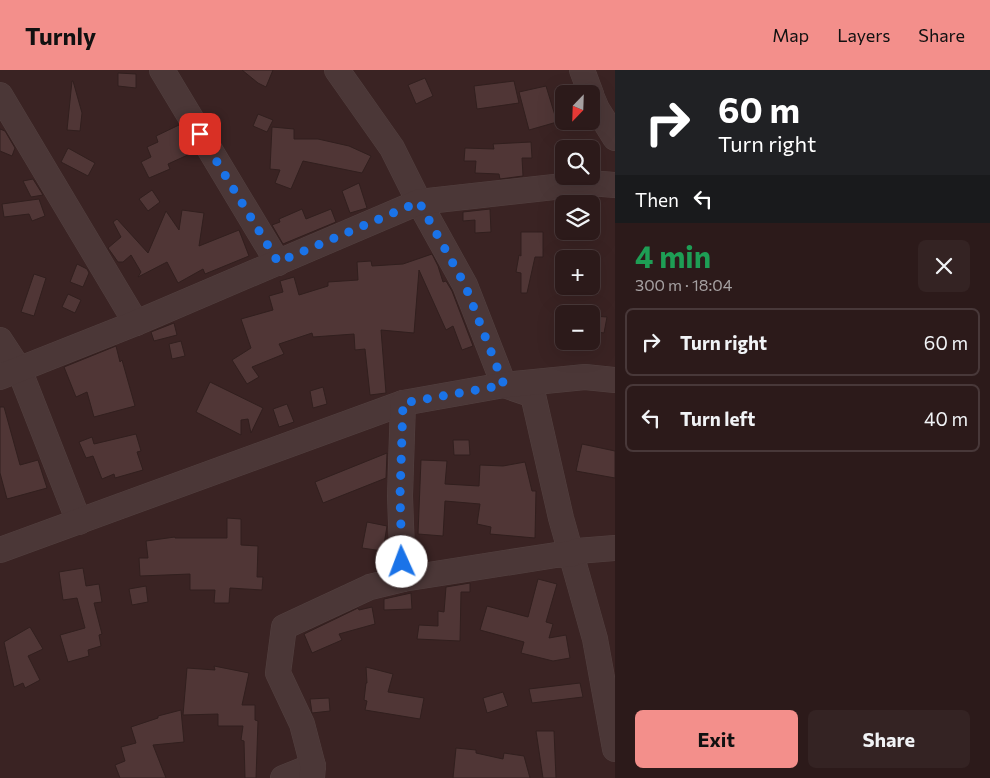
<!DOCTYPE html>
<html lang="en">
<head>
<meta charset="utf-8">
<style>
  body { margin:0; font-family:Commissioner,sans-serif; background:#342323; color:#f1f3f6; height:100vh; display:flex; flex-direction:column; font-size:19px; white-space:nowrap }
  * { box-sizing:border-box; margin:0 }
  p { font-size:16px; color:#a6a1a2 }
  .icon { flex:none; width:28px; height:28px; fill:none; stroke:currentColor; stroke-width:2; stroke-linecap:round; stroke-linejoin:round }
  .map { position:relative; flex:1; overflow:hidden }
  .details { display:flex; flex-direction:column; background:#2c1a1a; width:375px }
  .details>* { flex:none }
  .hud { background:#202124; color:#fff; overflow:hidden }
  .needle { width:32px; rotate:203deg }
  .tools { position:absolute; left:555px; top:15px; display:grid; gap:10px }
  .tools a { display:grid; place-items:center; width:45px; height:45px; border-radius:8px; background:#2c1a1a; box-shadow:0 5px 20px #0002,0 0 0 1px #483839; font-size:25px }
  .pin { position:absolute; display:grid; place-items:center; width:42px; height:42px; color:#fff; margin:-21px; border-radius:10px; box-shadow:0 2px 8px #0006 }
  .me { position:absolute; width:55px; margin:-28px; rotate:358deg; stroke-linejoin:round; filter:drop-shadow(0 0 4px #0008) }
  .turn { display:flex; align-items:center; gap:18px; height:105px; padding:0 20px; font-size:22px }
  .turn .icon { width:65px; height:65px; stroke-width:2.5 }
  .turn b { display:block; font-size:35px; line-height:42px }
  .then { display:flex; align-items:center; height:48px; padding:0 20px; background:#0003; gap:10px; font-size:19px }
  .round { display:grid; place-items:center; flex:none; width:52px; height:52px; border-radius:8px; background:#342323 }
  .summary { display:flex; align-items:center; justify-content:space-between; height:85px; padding:0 20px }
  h1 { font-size:30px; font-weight:700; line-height:38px; color:#1e9e55 }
  .cta { display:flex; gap:10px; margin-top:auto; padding:10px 20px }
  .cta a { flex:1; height:58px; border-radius:8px; background:#f38f8b; color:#111; font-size:20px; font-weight:700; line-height:58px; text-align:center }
  .cta a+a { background:#342323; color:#f1f3f6 }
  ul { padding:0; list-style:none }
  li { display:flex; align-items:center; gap:15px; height:68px; margin:0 10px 8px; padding:0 10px; border:2px solid #483839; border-radius:8px }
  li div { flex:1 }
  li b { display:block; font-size:19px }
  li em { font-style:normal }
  header { display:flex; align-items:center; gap:30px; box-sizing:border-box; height:70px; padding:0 25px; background:#f38f8b; color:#111 }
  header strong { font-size:24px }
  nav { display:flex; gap:28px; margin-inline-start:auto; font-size:18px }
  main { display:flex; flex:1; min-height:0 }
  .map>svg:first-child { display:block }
</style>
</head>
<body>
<header>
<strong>Turnly</strong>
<nav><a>Map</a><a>Layers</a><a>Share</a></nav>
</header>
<main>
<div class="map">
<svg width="615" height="708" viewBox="0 0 615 708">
  <rect width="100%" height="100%" fill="#3a2323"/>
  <g fill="#503636" stroke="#311f1e">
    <polygon points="242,0 273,0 266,17 258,13"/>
    <polygon points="118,3 136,4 136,18 118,16"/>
    <polygon points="425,8 433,26 416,34 408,15"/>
    <polygon points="72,11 73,11 82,43 80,61 67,60"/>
    <polygon points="514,11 519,33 477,39 474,16"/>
    <polygon points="546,16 557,52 529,60 519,22"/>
    <polygon points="258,44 273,50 267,62 253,56"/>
    <polygon points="179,55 192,83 168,94 170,99 149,108 141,92 151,87 147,77 158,72 156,66"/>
    <polygon points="272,57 294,59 294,69 318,69 349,76 371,86 362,103 303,91 291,119 275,113 280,100 270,99"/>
    <polygon points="0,59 5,61 15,78 12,86 0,81"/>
    <polygon points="531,72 532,88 522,88 523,106 500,109 499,104 475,103 476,91 464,91 465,78 494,79 493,74"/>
    <polygon points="68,78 95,93 88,106 61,92"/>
    <polygon points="33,109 43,125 31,127 23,111"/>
    <polygon points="359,113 367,138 350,143 342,121"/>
    <polygon points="152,120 160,132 148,141 139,129"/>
    <polygon points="39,129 45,146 32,151 29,144 4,147 2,134"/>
    <polygon points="302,139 306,149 331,139 336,152 283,174 272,155 280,152 279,149"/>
    <polygon points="490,139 491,162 475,163 475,150 463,151 463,142"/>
    <polygon points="182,140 204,143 199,176 239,160 249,186 205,204 203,199 178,213 167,192 138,207 141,202 131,185 123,192 118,192 108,178 121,167 113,152 117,149 148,183 166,141 179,160"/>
    <polygon points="521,162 543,162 543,187 535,187 527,223 521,223 521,203 516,202 519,185 521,186"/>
    <polygon points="432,184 438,196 443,212 446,211 452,221 473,276 462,280 453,256 446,260 419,200 414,263 381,260 386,323 370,325 365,279 355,280 354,264 313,267 312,263 279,274 284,284 252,297 259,307 247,314 232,290 251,278 241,249 273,240 269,226 283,222 280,211 294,207 299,225 328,216 328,212 358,210 357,192 371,191 372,196 403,194"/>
    <polygon points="77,194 87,199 89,203 83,217 70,212"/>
    <polygon points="34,204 46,208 34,246 21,242"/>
    <polygon points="68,224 81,230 75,243 62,237"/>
    <polygon points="593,246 607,247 604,263 591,261"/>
    <polygon points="174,253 177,265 154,271 151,262"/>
    <polygon points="181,271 185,286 172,289 169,274"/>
    <polygon points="116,276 120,292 122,290 135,336 94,347 87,322 76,327 64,297"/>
    <polygon points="210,312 263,338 251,363 248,349 241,350 241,365 196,342"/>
    <polygon points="323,317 327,334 313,338 310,321"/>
    <polygon points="287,334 294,352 279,357 273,339"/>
    <polygon points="0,337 4,337 20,395 38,390 47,418 7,429 0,403"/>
    <polygon points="136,364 141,381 137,382 143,400 115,408 114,404 102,409 93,386 86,388 79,372 92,367 94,374"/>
    <polygon points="453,370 469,370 470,385 454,385"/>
    <polygon points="582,374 615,381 615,408 576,401"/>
    <polygon points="387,383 386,408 323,433 315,412"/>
    <polygon points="421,390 447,391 445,414 479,416 480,395 503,396 525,392 532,421 536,421 535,468 490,464 491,457 477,454 480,434 445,431 443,466 418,464"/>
    <polygon points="227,448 241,449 241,475 258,476 257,507 263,507 262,520 230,518 229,533 214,533 215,520 190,520 190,504 140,506 139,488 148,488 146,471 175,467 175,468 227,468"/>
    <polygon points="367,452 387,456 383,481 362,478"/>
    <polygon points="83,498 86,516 99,514 102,532 94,533 102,564 99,565 101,576 88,580 89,586 68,592 60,565 85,558 77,528 63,530 59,502"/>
    <polygon points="538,509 557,514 546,552 553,554 549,568 566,565 570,588 553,591 521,583 524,572 480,560 487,536 528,547"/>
    <polygon points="470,513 470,522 461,522 460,571 417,569 419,555 438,556 438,541 444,542 446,517"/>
    <polygon points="146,516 148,532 132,535 129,519"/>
    <polygon points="411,523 412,539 384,540 384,529"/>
    <polygon points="372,537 375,554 339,564 342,570 312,583 304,564 358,538 359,540"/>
    <polygon points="30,557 43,579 28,586 40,610 25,618 23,613 14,617 4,572"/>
    <polygon points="214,596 249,603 242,635 255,635 255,650 258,651 256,708 245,708 244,671 241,670 243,656 218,656 218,644 183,645 187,598 215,600"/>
    <polygon points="366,597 393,604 388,622 424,628 420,649 365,640 367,631 364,630 366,613 367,613"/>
    <polygon points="580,613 583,627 532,633 529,619"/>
    <polygon points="503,622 508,636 487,643 483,628"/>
    <polygon points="329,628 330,641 312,643 310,629"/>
    <polygon points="181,640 184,672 153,675 166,708 120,708 115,695 125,691 121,677 136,673 131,657 158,648 158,646"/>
    <polygon points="536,661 554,661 556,708 543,708"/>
    <polygon points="456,678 476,680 476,683 503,689 504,683 524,686 530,708 453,708"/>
  </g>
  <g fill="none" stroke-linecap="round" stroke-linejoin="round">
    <defs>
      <g id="minor">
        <polyline points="162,0 278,193"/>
        <polyline points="337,0 392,78 419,132 465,215 504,315 533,325 561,448 595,569 615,679"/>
        <polyline points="582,0 591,24"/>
        <polyline points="0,25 136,253"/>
        <polyline points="591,25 597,39 615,68"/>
        <polyline points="0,270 19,299 79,452"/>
        <polyline points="0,307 136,253 419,132 590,113 615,115"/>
        <polyline points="0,480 403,333 504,315 585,307 615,310"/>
        <polyline points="403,509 556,485 572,484 577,481 615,478"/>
        <polyline points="283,708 313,696"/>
        <polyline points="312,708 313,696 302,654 278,603 284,557 370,517 403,509 400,426 403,333"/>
      </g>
    </defs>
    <use href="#minor" stroke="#534140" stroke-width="26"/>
    <use href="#minor" stroke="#4b3737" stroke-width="25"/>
  </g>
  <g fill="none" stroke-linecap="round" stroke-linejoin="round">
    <polyline stroke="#1a73e8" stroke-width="9" stroke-dasharray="0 16.2" points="200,64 278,192 419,132 465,215 504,315 403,333 400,426 402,492"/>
  </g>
</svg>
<div class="tools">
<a><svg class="needle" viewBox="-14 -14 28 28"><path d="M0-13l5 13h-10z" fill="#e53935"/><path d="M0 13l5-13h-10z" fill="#a6a1a2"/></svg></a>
<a><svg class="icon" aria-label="search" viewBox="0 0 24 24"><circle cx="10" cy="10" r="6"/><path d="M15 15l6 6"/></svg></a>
<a><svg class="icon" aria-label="layers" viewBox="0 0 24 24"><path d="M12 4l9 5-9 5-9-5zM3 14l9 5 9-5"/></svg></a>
<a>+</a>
<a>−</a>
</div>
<div class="pin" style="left:200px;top:64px;background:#d93025"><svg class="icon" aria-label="arrive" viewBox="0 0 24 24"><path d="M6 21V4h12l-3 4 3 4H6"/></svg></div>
<svg class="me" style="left:402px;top:492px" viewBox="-20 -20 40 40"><circle r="19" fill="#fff"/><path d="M0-13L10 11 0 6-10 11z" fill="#1a73e8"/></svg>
</div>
<section class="details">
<div class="hud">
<div class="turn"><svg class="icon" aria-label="right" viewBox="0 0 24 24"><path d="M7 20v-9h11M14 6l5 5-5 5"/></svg><div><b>60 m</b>Turn right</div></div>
<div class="then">Then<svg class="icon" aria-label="left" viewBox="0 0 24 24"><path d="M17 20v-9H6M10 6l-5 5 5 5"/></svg></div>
</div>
<div class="summary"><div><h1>4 min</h1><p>300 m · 18:04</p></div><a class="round"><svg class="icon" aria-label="close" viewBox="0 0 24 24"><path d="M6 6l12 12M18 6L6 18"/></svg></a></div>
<ul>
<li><svg class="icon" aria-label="right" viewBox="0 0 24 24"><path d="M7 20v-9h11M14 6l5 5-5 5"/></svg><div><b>Turn right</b></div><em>60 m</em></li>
<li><svg class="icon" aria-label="left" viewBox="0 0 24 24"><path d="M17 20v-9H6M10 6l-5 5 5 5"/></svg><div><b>Turn left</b></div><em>40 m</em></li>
</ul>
<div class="cta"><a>Exit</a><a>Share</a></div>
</section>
</main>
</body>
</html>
